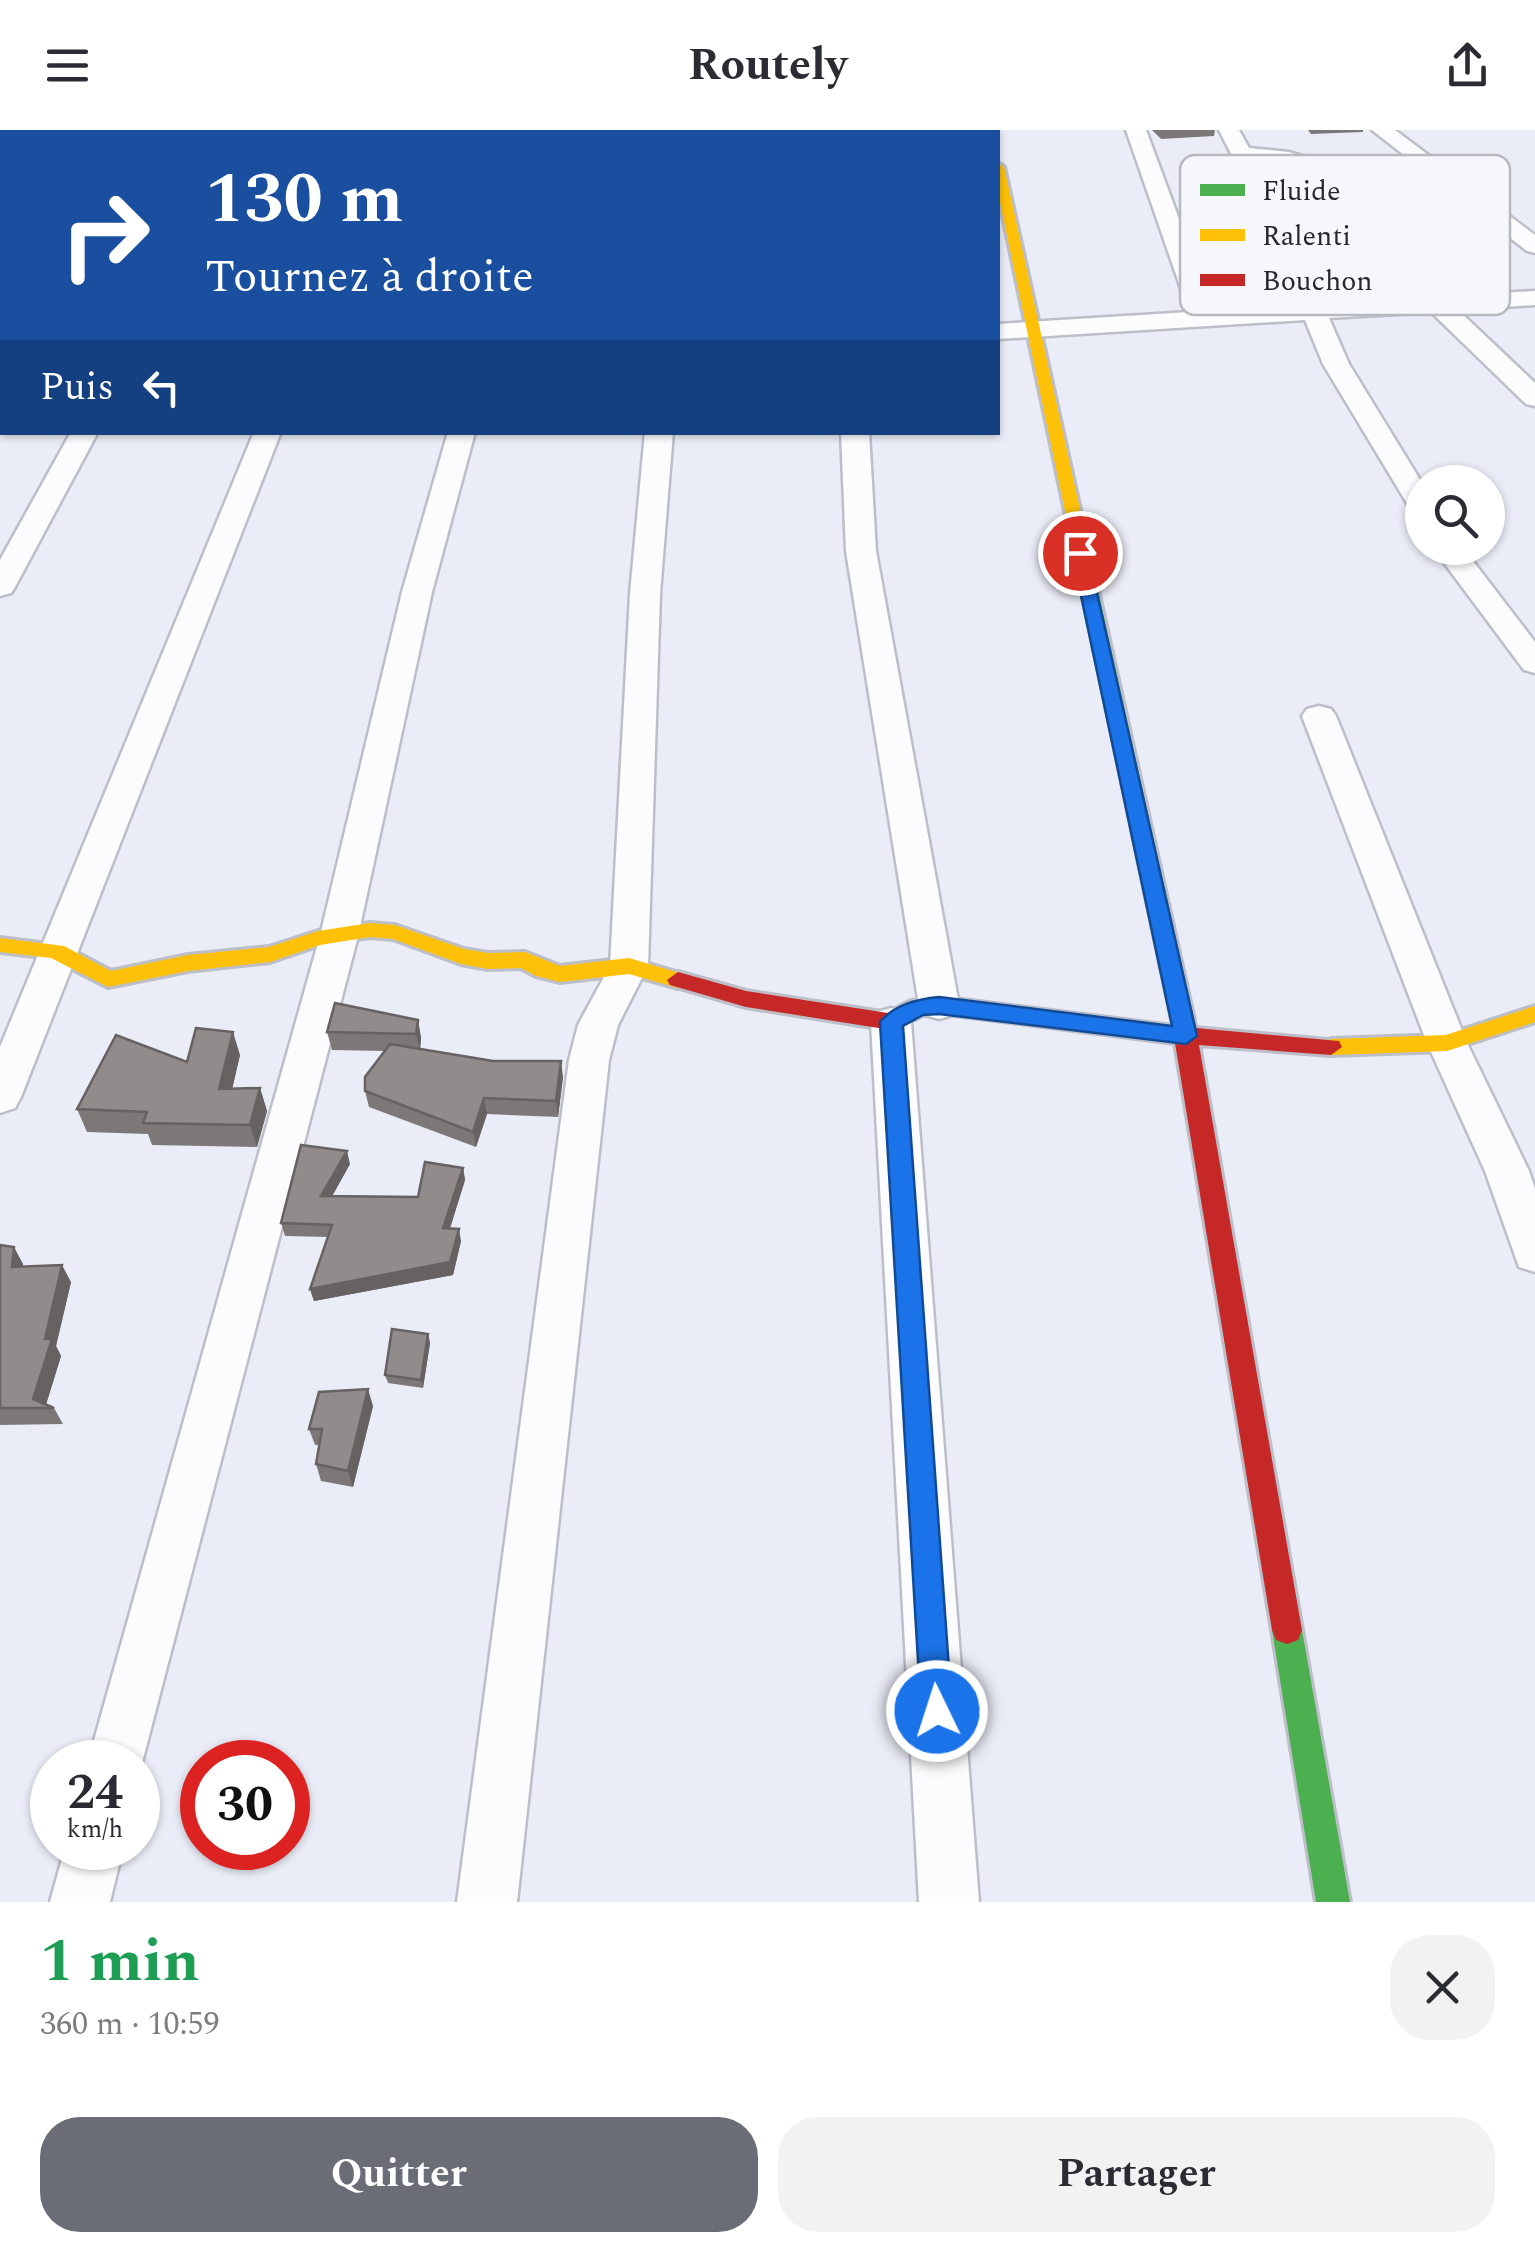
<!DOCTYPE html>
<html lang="fr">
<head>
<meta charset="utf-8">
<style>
  body { margin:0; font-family:Spectral,serif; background:#f2f2f3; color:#2b2b33; height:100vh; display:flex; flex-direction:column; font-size:38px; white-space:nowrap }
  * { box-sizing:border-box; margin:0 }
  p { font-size:32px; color:#7c7c81 }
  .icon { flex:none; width:55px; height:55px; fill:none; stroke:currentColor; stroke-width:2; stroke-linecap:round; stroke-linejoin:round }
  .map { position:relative; height:1772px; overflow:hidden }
  .drawer { display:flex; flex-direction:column; background:#fff; flex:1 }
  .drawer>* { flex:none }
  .top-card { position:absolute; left:0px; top:0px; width:1000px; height:305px; box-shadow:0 2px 8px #0004; background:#1a4fa0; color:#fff; overflow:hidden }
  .controls { position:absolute; left:1405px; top:335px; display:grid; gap:20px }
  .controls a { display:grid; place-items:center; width:100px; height:100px; border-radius:50%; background:#fff; box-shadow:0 2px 8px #0004; font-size:50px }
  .speed { position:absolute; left:30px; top:1610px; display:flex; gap:20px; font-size:50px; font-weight:700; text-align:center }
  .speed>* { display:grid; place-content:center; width:130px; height:130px; border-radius:50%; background:#fff; box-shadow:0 2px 8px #0004; line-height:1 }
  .speed small { font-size:25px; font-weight:400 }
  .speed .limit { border:15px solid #d22; background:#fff; color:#111 }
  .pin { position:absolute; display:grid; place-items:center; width:85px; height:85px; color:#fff; margin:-42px; border:5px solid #fff; border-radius:50%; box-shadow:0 2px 10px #0007 }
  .me { position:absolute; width:110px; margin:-55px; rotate:356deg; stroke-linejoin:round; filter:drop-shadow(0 0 8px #0008) }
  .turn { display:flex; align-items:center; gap:35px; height:210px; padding:0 40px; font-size:45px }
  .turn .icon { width:130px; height:130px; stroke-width:2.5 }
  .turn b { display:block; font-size:70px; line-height:85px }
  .then { display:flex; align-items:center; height:95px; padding:0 40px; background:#0003; gap:20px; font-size:38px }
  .round { display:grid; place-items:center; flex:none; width:105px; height:105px; border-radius:40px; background:#f2f2f3 }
  .summary { display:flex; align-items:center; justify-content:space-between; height:170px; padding:0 40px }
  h1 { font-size:60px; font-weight:700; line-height:75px; color:#1e9e55 }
  .action { display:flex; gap:20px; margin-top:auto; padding:20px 40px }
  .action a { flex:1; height:115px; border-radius:40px; background:#6b6d76; color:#fff; font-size:40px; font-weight:700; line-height:115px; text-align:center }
  .action a+a { background:#f2f2f3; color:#2b2b33 }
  header { display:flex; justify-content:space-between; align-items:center; height:130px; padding:0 40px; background:#fff; font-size:45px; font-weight:700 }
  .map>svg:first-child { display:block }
</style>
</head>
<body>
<header><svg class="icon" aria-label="menu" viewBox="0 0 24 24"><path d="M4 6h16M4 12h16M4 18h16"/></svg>Routely<svg class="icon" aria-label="share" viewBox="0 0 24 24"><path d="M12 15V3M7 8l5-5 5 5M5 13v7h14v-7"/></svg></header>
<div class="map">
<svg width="1535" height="1772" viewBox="0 0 1535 1772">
  <rect width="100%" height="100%" fill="#eaedf7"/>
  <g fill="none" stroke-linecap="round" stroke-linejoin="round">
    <defs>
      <g id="street">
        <rect x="526" y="0" width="20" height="2"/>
        <rect x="675" y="0" width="20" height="2"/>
        <rect x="835" y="0" width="20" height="2"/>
        <path d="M1126,0h20l67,181 86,-5 -39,-95 -41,-81h20l10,18 40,4 26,8 42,54 86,82 92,-5v14l-77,5 77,73v23l-9,-2 -95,-92 -102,6 20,46 73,119v31l-10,-3 -4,-6 -85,-141 -18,-44 -307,19v-15l191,-12zM1256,32l43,8 42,54 76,74 -94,6z"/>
        <polygon points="1372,0 1395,0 1535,105 1535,123 1527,121"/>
        <rect x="0" y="240" width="2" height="16"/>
        <polygon points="71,302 98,302 15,457 11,463 0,466 0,430"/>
        <polygon points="254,302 281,302 21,967 15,978 0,983 0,917"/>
        <polygon points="448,302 475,302 432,462 358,806 138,1648 138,1632 88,1632 320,806 402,462"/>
        <polygon points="645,302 673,302 660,464 648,836 618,895 609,930 517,1772 457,1772 569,930 578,895 610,836 630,464"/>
        <polygon points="841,302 869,302 876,421 959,875 953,885 939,889 925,885 919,875 846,421"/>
        <polygon points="1433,418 1463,418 1535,512 1535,543 1524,540"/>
        <polygon points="1319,576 1331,579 1336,586 1467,913 1529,1041 1535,1059 1535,1142 1519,1137 1485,1041 1427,913 1302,586 1307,579"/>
        <polygon points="891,878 905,882 911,892 979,1772 919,1772 871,892 877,882"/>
        <polygon points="65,1718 123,1718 110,1772 50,1772"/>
      </g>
      <g id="fast">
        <polygon points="1085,433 1093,438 1194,890 1183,898 1172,890 1077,438"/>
        <polygon points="1287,1486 1298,1490 1302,1500 1350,1772 1316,1772 1272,1500 1276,1490"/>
      </g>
      <g id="slow">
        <polygon points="998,33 1004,37 1093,438 1085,443 1077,438 998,63"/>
        <polygon points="370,793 395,795 464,819 488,823 525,822 560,836 629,828 686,845 689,850 678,858 629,844 560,852 536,846 521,838 488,839 461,834 393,809 370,807 320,815 270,832 188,841 108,857 51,828 0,822 0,808 64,816 111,841 188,825 269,817 318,801"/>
        <polygon points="1535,876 1535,892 1447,921 1331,925 1320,917 1331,909 1446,905"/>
      </g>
      <polygon id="jam" points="678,842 746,861 888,883 911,871 939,867 1173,896 1175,884 1191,884 1196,898 1339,911 1342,917 1331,925 1199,915 1302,1500 1298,1510 1287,1514 1276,1510 1272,1500 1175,913 939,883 923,885 891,900 746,877 670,855 667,850"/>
    </defs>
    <use href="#street" stroke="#bdbfc8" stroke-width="5"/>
    <use href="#fast" stroke="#bdbfc8" stroke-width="6"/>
    <use href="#slow" stroke="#bdbfc8" stroke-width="6"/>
    <use href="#jam" stroke="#bdbfc8" stroke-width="6"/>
    <use href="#street" fill="#fcfcfe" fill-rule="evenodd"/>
    <use href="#fast" fill="#4caf50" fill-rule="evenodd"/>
    <use href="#slow" fill="#ffc107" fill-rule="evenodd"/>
    <use href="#jam" fill="#c62828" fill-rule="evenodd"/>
  </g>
  <g fill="#7d7878">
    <polygon points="1152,0 1215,0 1214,6 1161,9"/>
    <polygon points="1308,0 1363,0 1363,2 1311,4"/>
    <polygon points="418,890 421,908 420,919 563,947 558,987 487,984 476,1017 369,977 365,961 385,921 332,920 327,902"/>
    <polygon points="240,925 232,959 260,958 267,981 257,1017 152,1015 148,1004 87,1002 77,979 187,932"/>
    <polygon points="350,1034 332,1066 418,1067 463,1038 465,1050 450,1098 461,1111 453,1145 314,1171 310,1159 328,1107 285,1106 281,1093"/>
    <polygon points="0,1115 23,1134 23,1136 71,1152 56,1216 61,1226 46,1274 54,1278 63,1294 0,1295"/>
    <polygon points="428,1204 430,1213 423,1258 388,1253 385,1245"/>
    <polygon points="373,1276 353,1357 321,1351 316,1334 319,1315 315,1315 309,1299"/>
  </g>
  <g fill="#666261">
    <polygon points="418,890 421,908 420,921 416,904"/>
    <polygon points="233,902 240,925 227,981 219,959"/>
    <polygon points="561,931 563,947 558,987 556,971"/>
    <polygon points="260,958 267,981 257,1017 250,995"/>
    <polygon points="484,968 487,984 476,1017 473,1002"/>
    <polygon points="347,1021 350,1034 325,1079 321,1066"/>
    <polygon points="463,1038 465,1050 446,1111 443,1098"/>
    <polygon points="459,1099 461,1111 453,1145 314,1171 310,1159"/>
    <polygon points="14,1117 23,1134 21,1154 12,1137"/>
    <polygon points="62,1135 71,1152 56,1216 61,1226 45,1278 33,1269 45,1209"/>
    <polygon points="428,1204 430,1213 423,1258 421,1250"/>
    <polygon points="368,1259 373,1276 353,1357 348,1341"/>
  </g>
  <g fill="#918c8b" stroke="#666261" stroke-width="2.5">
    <polygon points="0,0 214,0 213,2 2,2 2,24 0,24"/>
    <polygon points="290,0 355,0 354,2 288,2"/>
    <polygon points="426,0 454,0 454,2 425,2"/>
    <polygon points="335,873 418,890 416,904 327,902"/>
    <polygon points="196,898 233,902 219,959 260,958 250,995 143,993 147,982 77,979 116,905 187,932"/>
    <polygon points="390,914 493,931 561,931 556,971 484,968 473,1002 365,961 365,947"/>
    <polygon points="301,1015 347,1021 321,1066 418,1067 425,1032 463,1038 443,1098 459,1099 450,1132 310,1159 332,1095 281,1093"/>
    <polygon points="0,1115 14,1117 12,1137 62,1135 45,1209 52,1209 33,1269 54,1278 0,1278"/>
    <polygon points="392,1199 428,1204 421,1250 385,1245"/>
    <polygon points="368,1259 348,1341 316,1334 322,1299 309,1299 319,1262"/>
  </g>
  <path fill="#1a73e8" stroke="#114b97" stroke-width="2.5" d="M1080,418l8,5 109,483 -11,8 -247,-30 -16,1 -20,11 49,685 -4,11 -11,4 -11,-4 -5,-11 -41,-689c14,-17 37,-23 59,-25l233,29 -100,-473z"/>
  <rect x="1180" y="25" width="330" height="160" rx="15" fill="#f6f7fc" stroke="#b8b9bf" stroke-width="2.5"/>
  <rect x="1200" y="54" width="45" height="12" fill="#4caf50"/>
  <rect x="1200" y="99" width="45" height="12" fill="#ffc107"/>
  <rect x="1200" y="144" width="45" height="12" fill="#c62828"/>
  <g font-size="28" fill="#262830">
    <text x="1262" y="70">Fluide</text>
    <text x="1262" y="115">Ralenti</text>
    <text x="1262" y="160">Bouchon</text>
  </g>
</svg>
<div class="controls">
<a><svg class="icon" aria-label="search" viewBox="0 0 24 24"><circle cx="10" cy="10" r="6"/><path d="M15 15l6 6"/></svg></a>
</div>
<div class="speed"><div>24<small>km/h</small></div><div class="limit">30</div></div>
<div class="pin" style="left:1080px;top:423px;background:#d93025"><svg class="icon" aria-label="arrive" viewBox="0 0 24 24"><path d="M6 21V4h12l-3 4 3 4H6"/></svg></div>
<svg class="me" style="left:937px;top:1581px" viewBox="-20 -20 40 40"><circle r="17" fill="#1a73e8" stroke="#fff" stroke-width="3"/><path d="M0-11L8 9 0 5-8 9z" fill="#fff"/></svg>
<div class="top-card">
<div class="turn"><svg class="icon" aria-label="right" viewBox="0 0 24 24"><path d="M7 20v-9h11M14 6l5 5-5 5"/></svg><div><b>130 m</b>Tournez à droite</div></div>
<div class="then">Puis<svg class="icon" aria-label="left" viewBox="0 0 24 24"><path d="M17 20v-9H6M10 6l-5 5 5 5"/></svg></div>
</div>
</div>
<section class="drawer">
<div class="summary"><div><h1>1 min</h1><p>360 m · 10:59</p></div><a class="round"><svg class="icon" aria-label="close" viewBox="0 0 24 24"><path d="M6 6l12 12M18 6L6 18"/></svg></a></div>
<div class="action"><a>Quitter</a><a>Partager</a></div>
</section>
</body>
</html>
